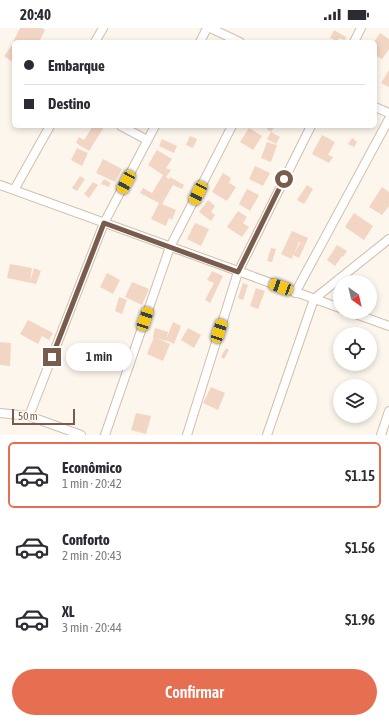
<!DOCTYPE html>
<html lang="pt">
<meta charset="utf-8">
<style>
body{margin:0;font-family:"Asap Condensed",sans-serif;background:#f7f7f7;color:#2b2b33;height:100vh;display:flex;flex-direction:column;font-size:15px;white-space:nowrap}
*{box-sizing:border-box;margin:0}
p{font-size:13px;color:#7c7c81}
.icon{flex:none;width:22px;height:22px;fill:none;stroke:currentColor;stroke-width:2;stroke-linecap:round;stroke-linejoin:round}
.map{position:relative;height:407px;overflow:hidden}
.drawer{display:flex;flex-direction:column;background:#fff;flex:1}
.drawer>*{flex:none}
.guide{position:absolute;left:12px;top:12px;width:365px;height:88px;border-radius:6px;box-shadow:0 2px 6px #0003;display:grid;align-content:center;height:88px;padding:0 12px;background:#fff}
.needle{width:26px;rotate:146deg}
.tools{position:absolute;left:333px;top:247px;display:grid;gap:8px}
.tools a{display:grid;place-items:center;width:44px;height:44px;border-radius:50%;background:#fff;box-shadow:0 2px 6px #0003;font-size:20px}
.scale{position:absolute;left:12px;bottom:10px;width:63px;box-sizing:border-box;padding-left:4px;border:2px solid #7a5c4d;border-top:0;font-size:11px;line-height:14px;white-space:nowrap;color:#7a5c4d;-webkit-text-stroke:3px #fffaf3;paint-order:stroke}
.end{position:absolute;width:18px;height:18px;margin:-9px;border:5px solid #7a5c4d;background:#fff;box-shadow:0 0 0 2px #fff}
.from{border-radius:50%}
.bubble{position:absolute;height:28px;border-radius:14px;background:#fff;box-shadow:0 2px 6px #0003;font-size:13px;font-weight:600;line-height:28px;text-align:center}
.car{position:absolute;width:12px;height:24px;margin:-12px -6px;border-radius:5px;box-shadow:0 0 3px 1px #0007;background:linear-gradient(#f5c518 24%,#345 0 40%,#f5c518 0 76%,#345 0 86%,#f5c518 0)}
.guide b{display:flex;align-items:center;gap:14px;height:38px;font-size:15px}
.guide b+b{border-top:1px solid #e1e1e2}
.guide i{width:10px;height:10px;background:#2b2b33}
ul{padding:7px 0 0;list-style:none}
li{display:flex;align-items:center;gap:12px;height:66px;margin:0 8px 6px;padding:0 4px;border:2px solid transparent;border-radius:6px}
li div{flex:1}
li b{display:block;font-size:15px}
li em{font-style:normal;font-weight:600}
li.on{border-color:#e76f51}
li>.icon{width:36px;height:36px;stroke-width:1.5}
.action{display:flex;gap:8px;margin-top:auto;padding:8px 12px}
.action a{flex:1;height:46px;border-radius:24px;background:#e76f51;color:#fff;font-size:16px;font-weight:600;line-height:46px;text-align:center}
.status{display:flex;justify-content:space-between;align-items:center;height:28px;padding:0 20px;background:#fff;direction:ltr}
.status svg{height:11px;fill:currentColor}
.map>svg:first-child{display:block}
.building{fill:#f3d5c3}
.lines{fill:none;stroke-linecap:round;stroke-linejoin:round}
.minor-casing{stroke:#d1beb0;stroke-width:10}
.minor{stroke:#fff;stroke-width:8}
.route{stroke:#7a5c4d;stroke-width:5}
</style>
<div class="status"><b>20:40</b><svg viewBox="0 0 49 12"><path d="M0 12V9h3v3zM5 12V6h3v6zM10 12V3h3v9zM15 12V0h3v12zM26 1h20v11H26zM47 4h2v5h-2z"/></svg></div>
<div class="map">
<svg width="389" height="407" viewBox="0 0 389 407">
<rect width="100%" height="100%" fill="#fdf6ec"/>
<path class="building" d="M20,0H42L45,2L39,14H13Z
M334,2L346,9L345,12L339,10L338,13L330,10Z
M380,5L389,11V21L382,31L375,27V14H374Z
M12,17L14,19V35L4,28Z
M389,42V59L381,55Z
M93,98L104,99L89,123L76,115L79,109L84,112Z
M268,98H275L271,104L267,101Z
M249,100L262,108L253,122L240,114Z
M271,104L280,109L276,116L267,111Z
M322,107L335,114L328,127L333,129L329,135L312,126Z
M190,108L197,111L193,120L186,117Z
M352,110L357,114L354,119L348,116Z
M162,111L177,118L174,125L159,118Z
M267,114L277,117L271,134L261,130Z
M77,120L88,125L82,138L71,132Z
M157,122L172,131L166,140L171,142L166,149L169,151L170,149L184,157L182,161L173,157L162,176L176,182L172,192L169,190L166,198L151,191L159,175L140,165L143,160L152,165L163,147L148,137Z
M103,131L122,141L115,154L96,145Z
M255,138L270,145L263,158L249,151Z
M223,145L231,150L229,155L236,159L227,173L212,164Z
M80,148L85,151L77,163L72,160Z
M104,151L111,155L109,159L101,156Z
M93,154L98,157L89,170L84,166Z
M307,157L313,161L304,176L297,172Z
M382,159L389,164V178L382,187L369,179Z
M247,161L259,167L250,183L239,176Z
M208,172L215,178L211,184L215,187L211,193L199,184Z
M238,183L247,189L243,195L249,199L242,209L227,199Z
M354,185L373,198L364,212L345,199Z
M195,195L209,201L201,218L187,211Z
M292,203L308,210L305,217L299,214L294,226L300,215L305,217L299,230L293,227L292,231L281,226Z
M337,217L347,223L343,229L342,228L335,238L327,232Z
M271,220L276,221L272,234L267,233Z
M10,236L32,240L30,254L34,240L41,243L36,256L7,250Z
M212,243L223,248L210,275L205,272L214,255L207,252Z
M107,245L120,252L113,266L100,259Z
M132,254L149,261L142,277L125,269Z
M243,255L248,257L243,272L238,270Z
M256,260L265,263L258,281L250,278Z
M119,269L127,272L122,286L115,283Z
M28,292L53,305L49,312L42,308L38,316L20,306Z
M173,294L181,298L174,316L166,312Z
M155,300L168,304L166,313L153,309Z
M188,300L201,307L194,320L181,312Z
M154,309L170,316L163,333L147,326Z
M0,314L11,315L10,338L0,337Z
M226,320L229,322L224,331L221,329Z
M211,359L225,365L218,382L203,375Z
M136,385L151,388L146,406L131,402Z"/>
<g class="lines">
<g class="minor-casing">
<path id="minor" d="M210,0L240,14
M95,14L103,0
M200,14L207,0
M354,14L361,0
M375,79L389,85
M121,98L147,112
M0,157L340,280
M14,162L50,98
M295,265L389,91
M350,284L389,298
M0,385L29,388L81,407
M29,388L104,195L155,98
M105,407L170,219L232,98
M187,407L238,244L311,98
M267,407L314,271L389,211
M381,407L389,383"/>
</g>
<use href="#minor" class="minor"/>
</g>
<g class="lines">
<path class="route" d="M52,329L104,195L238,244L284,151"/>
</g>
</svg>
<div class="tools">
<a><svg class="needle" viewBox="-14 -14 28 28"><path d="M0-13l5 13h-10z" fill="#e53935"/><path d="M0 13l5-13h-10z" fill="#7c7c81"/></svg></a>
<a><svg class="icon" aria-label="locate" viewBox="0 0 24 24"><circle cx="12" cy="12" r="6"/><path d="M12 2v4M12 18v4M2 12h4M18 12h4"/></svg></a>
<a><svg class="icon" aria-label="layers" viewBox="0 0 24 24"><path d="M12 4l9 5-9 5-9-5zM3 14l9 5 9-5"/></svg></a>
</div>
<div class="scale">50 m</div>
<i class="end from" style="left:284px;top:151px"></i>
<i class="end" style="left:52px;top:329px"></i>
<div class="bubble" style="left:66px;top:315px;width:66px">1 min</div>
<i class="car" style="left:126px;top:154px;rotate:208deg"></i>
<i class="car" style="left:198px;top:165px;rotate:207deg"></i>
<i class="car" style="left:281px;top:259px;rotate:290deg"></i>
<i class="car" style="left:145px;top:291px;rotate:19deg"></i>
<i class="car" style="left:219px;top:303px;rotate:18deg"></i>
<div class="guide">
<b><i class="from"></i>Embarque</b>
<b><i></i>Destino</b>
</div>
</div>
<section class="drawer">
<ul>
<li class="on"><svg class="icon" aria-label="car" viewBox="0 0 24 24"><path d="M5 17H2v-5l4-1 3-4h7l3 4 3 1v5h-3M9 17h6M6 11h13"/><circle cx="7" cy="17" r="2"/><circle cx="17" cy="17" r="2"/></svg><div><b>Econômico</b><p>1 min · 20:42</p></div><em>$1.15</em></li>
<li><svg class="icon" aria-label="car" viewBox="0 0 24 24"><path d="M5 17H2v-5l4-1 3-4h7l3 4 3 1v5h-3M9 17h6M6 11h13"/><circle cx="7" cy="17" r="2"/><circle cx="17" cy="17" r="2"/></svg><div><b>Conforto</b><p>2 min · 20:43</p></div><em>$1.56</em></li>
<li><svg class="icon" aria-label="car" viewBox="0 0 24 24"><path d="M5 17H2v-5l4-1 3-4h7l3 4 3 1v5h-3M9 17h6M6 11h13"/><circle cx="7" cy="17" r="2"/><circle cx="17" cy="17" r="2"/></svg><div><b>XL</b><p>3 min · 20:44</p></div><em>$1.96</em></li>
</ul>
<div class="action"><a>Confirmar</a></div>
</section>
